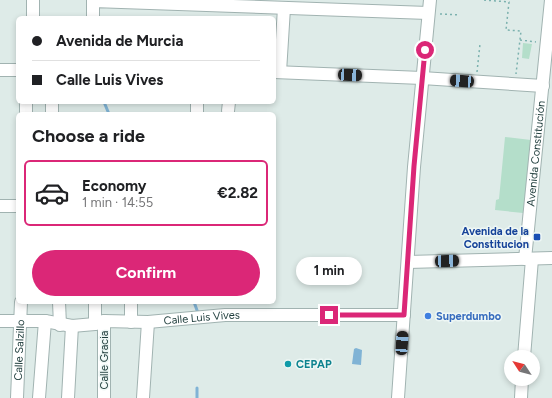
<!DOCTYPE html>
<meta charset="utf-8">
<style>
body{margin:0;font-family:Figtree,sans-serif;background:#f6f6f6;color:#202124;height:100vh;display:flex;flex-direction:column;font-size:15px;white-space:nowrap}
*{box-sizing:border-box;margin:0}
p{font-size:13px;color:#757577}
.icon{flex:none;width:22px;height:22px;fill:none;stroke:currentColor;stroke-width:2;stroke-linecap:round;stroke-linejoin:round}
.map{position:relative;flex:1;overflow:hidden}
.panel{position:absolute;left:16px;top:112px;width:260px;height:192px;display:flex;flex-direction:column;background:#fff;border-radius:6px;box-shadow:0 2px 6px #0003}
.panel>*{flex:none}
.top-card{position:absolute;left:16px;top:16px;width:260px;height:88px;border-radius:6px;box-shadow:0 2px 6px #0003;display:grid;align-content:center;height:88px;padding:0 16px;background:#fff}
.needle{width:26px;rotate:306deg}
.buttons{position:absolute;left:504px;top:350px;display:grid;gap:8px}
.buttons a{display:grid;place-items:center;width:36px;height:36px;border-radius:50%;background:#fff;box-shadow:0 2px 6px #0003;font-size:20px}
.end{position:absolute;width:18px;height:18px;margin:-9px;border:5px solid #db2777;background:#fff;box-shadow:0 0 0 2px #fff}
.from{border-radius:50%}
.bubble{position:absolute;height:28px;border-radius:14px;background:#fff;box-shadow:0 2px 6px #0003;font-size:13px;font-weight:700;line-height:28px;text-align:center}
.car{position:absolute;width:12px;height:24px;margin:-12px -6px;border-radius:5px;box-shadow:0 0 3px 1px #0007;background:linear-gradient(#222 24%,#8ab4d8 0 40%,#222 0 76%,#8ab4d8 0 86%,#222 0)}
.top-card b{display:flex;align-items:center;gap:14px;height:38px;font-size:15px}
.top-card b+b{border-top:1px solid #e0e0e0}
.top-card i{width:10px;height:10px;background:#202124}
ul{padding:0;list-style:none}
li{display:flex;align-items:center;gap:12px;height:66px;margin:0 8px 6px;padding:0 8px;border:2px solid #e0e0e0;border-radius:6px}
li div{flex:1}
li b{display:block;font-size:15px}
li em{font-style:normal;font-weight:700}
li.on{border-color:#db2777}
li>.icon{width:36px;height:36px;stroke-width:1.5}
h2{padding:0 16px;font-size:18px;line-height:48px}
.cta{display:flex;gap:8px;margin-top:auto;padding:8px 16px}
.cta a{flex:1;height:46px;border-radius:24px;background:#db2777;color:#fff;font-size:16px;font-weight:700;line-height:46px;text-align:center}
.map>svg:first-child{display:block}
.green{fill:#b4deca}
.water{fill:#80b3d5}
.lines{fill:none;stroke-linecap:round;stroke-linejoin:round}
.stream{stroke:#80b3d5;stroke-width:3}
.minor-casing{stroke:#a1b3b1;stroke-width:14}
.path{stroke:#7bb1ae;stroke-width:1.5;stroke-dasharray:2 3;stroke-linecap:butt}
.minor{stroke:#fff;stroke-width:12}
.route{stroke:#db2777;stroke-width:5}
.transit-dot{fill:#1a4fb4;stroke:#eef7f5;stroke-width:1.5}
.shop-dot{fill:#3f7fe0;stroke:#eef7f5;stroke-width:1.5}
.culture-dot{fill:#0f9aa8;stroke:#eef7f5;stroke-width:1.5}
.labels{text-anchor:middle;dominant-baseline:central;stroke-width:3;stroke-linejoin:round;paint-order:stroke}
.street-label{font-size:11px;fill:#1e3c3b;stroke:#eef7f5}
.transit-label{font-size:11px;font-weight:bold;fill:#164399;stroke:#eef7f5;text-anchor:end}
.shop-label{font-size:11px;font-weight:bold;fill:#366cbe;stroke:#eef7f5;text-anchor:start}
.culture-label{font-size:11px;font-weight:bold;fill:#0d838f;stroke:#eef7f5;text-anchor:start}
</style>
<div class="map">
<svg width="552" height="398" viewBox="0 0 552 398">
<rect width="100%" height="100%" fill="#deebe8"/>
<path class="green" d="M523,43L532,44L529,59L522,58Z
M505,137L531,140L523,213L495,210L496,200L499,199Z"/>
<path class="water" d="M356,348L362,350L361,365L352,364L354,349Z"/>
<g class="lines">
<path class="stream" d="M104,102L109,114
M194,302L198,313
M197,398V388"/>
<g class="minor-casing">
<g id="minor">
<path d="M33,0V18"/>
<path d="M93,18V1L428,13"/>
<path d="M0,70H18"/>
<path d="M274,72L422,78L543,86"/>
<path d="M280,72L284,8"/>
<path d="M26,102V114"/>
<path d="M52,102V114"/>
<path d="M197,102V114"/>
<path d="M228,111L229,102"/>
<path d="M0,206H18"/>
<path id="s1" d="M525,259L551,0"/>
<path d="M408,262L552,258"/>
<path d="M59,302L60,325"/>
<path d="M95,302V324"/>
<path id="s2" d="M0,321H45L72,326L95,324L104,321L148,322L225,315H404"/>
<path d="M131,322V302"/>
<path d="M524,357L532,259"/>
<path id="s3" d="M17,398L21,302"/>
<path d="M39,398L45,321"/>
<path d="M68,398L72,326"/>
<path d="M104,398V321"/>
<path d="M143,398L148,322"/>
<path d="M398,398L414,167L430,0"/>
<path d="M521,398L522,379"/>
</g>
</g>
<path class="path" d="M484,0L509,2L506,30L521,31L516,74
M440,14L460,15
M520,40L536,42
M477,72L480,44"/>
<use href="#minor" class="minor"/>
</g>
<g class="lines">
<path class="route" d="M329,315H404L414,166L425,50"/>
</g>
<rect class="transit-dot" x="533" y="233" width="8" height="8" rx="2"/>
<circle class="shop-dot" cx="428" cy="316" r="4"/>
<circle class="culture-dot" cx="288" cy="364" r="4"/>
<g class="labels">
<g class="street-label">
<text stroke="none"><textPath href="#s1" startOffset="106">Avenida Constitución</textPath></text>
<text stroke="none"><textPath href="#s2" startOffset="203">Calle Luis Vives</textPath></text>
<text stroke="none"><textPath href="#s3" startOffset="48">Calle Salzillo</textPath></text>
<text transform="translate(104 360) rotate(-90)">Calle Gracia</text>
</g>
<g class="transit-label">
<text x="529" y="231">Avenida de la<tspan x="529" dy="13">Constitucion</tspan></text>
</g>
<g class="shop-label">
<text x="436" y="316">Superdumbo</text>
</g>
<g class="culture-label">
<text x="296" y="364">CEPAP</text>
</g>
</g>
</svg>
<div class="buttons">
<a><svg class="needle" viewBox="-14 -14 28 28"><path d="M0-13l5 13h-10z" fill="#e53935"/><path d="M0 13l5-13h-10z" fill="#757577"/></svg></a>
</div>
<i class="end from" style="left:425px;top:50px"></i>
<i class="end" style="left:329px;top:315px"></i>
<div class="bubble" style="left:296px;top:257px;width:66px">1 min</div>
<i class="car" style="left:350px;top:75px;rotate:93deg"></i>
<i class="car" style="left:462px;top:81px;rotate:274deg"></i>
<i class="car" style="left:447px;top:261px;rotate:88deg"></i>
<i class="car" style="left:402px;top:343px;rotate:4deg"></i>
<div class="top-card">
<b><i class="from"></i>Avenida de Murcia</b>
<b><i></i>Calle Luis Vives</b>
</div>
<section class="panel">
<h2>Choose a ride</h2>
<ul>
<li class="on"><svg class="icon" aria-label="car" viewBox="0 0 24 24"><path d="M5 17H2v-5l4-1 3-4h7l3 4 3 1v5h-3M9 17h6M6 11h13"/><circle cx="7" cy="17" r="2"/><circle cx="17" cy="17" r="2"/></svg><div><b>Economy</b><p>1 min · 14:55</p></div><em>€2.82</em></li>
</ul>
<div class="cta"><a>Confirm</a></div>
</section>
</div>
